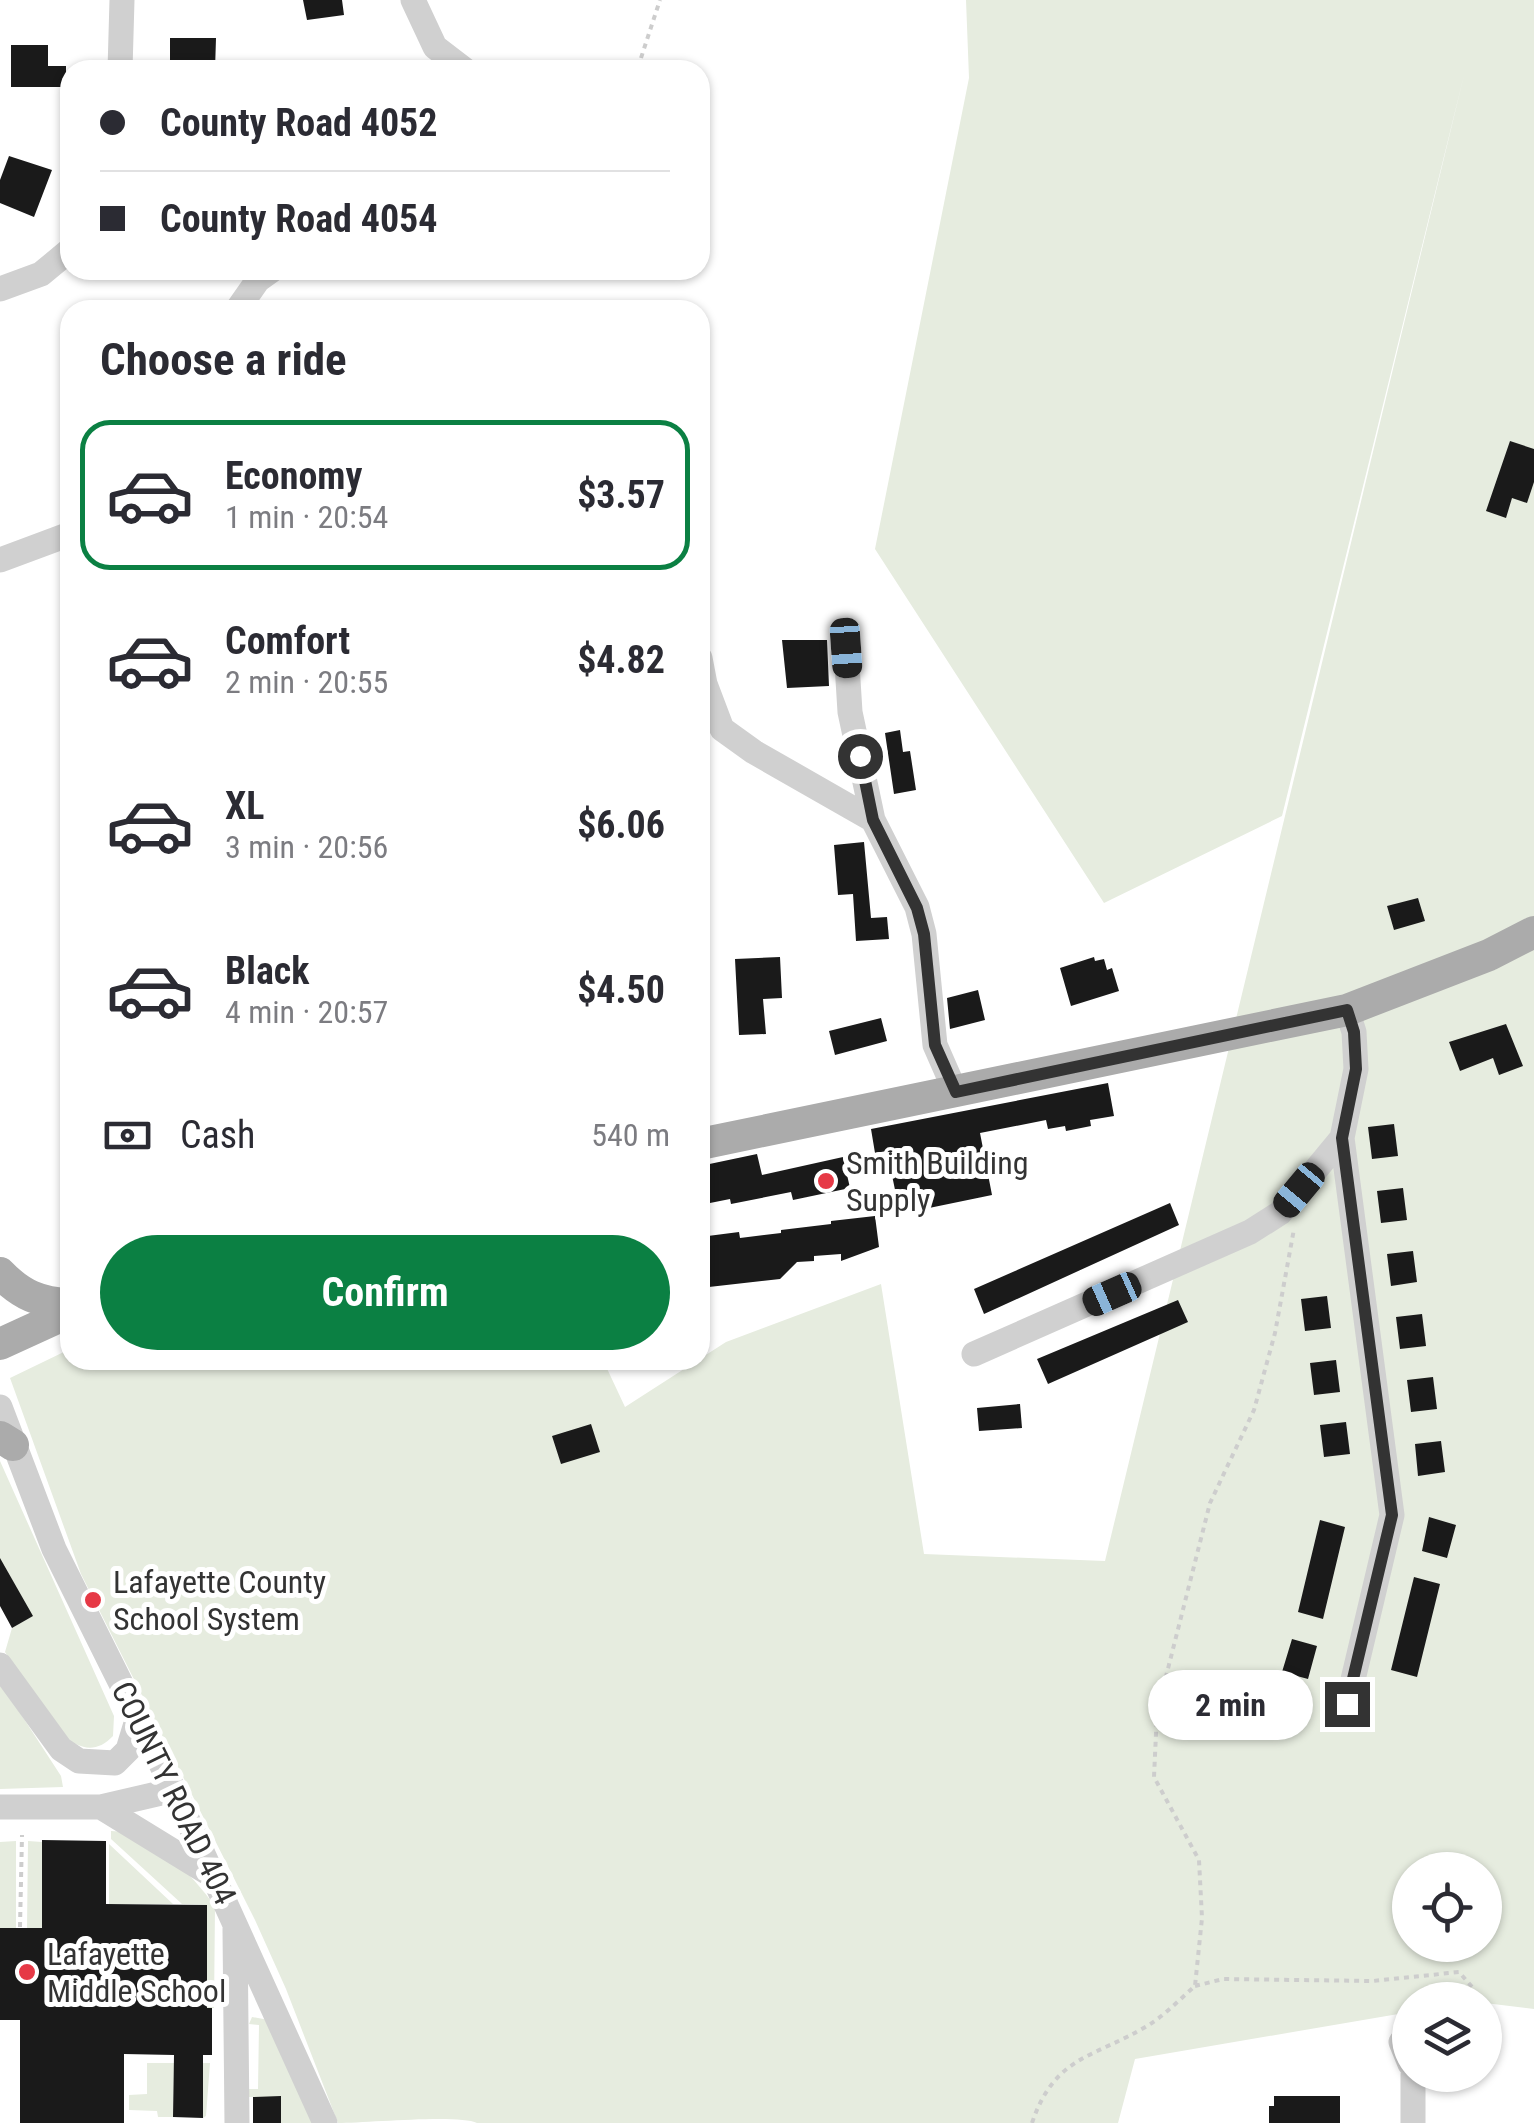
<!DOCTYPE html>
<meta charset="utf-8">
<style>
body{margin:0;font-family:"Roboto Condensed",sans-serif;background:#f2f2f3;color:#2b2b33;height:100vh;display:flex;flex-direction:column;font-size:38px;white-space:nowrap}
*{box-sizing:border-box;margin:0}
p{font-size:32px;color:#7c7c81}
.icon{flex:none;width:55px;height:55px;fill:none;stroke:currentColor;stroke-width:2;stroke-linecap:round;stroke-linejoin:round}
.map{position:relative;flex:1;overflow:hidden}
.sheet{position:absolute;left:60px;top:300px;width:650px;height:1070px;display:flex;flex-direction:column;background:#fff;border-radius:30px;box-shadow:0 2px 8px #0004}
.sheet>*{flex:none}
.top-card{position:absolute;left:60px;top:60px;width:650px;height:220px;border-radius:30px;box-shadow:0 2px 8px #0004;display:grid;align-content:center;height:220px;padding:0 40px;background:#fff}
.controls{position:absolute;left:1392px;top:1852px;display:grid;gap:20px}
.controls a{display:grid;place-items:center;width:110px;height:110px;border-radius:50%;background:#fff;box-shadow:0 2px 8px #0004;font-size:50px}
.end{position:absolute;width:45px;height:45px;margin:-22px;border:12px solid #333;background:#fff;box-shadow:0 0 0 5px #fff}
.from{border-radius:50%}
.bubble{position:absolute;height:70px;border-radius:35px;background:#fff;box-shadow:0 2px 8px #0004;font-size:32px;font-weight:700;line-height:70px;text-align:center}
.car{position:absolute;width:30px;height:60px;margin:-30px -15px;border-radius:12px;box-shadow:0 0 8px 2px #0007;background:linear-gradient(#222 24%,#8ab4d8 0 40%,#222 0 76%,#8ab4d8 0 86%,#222 0)}
.top-card b{display:flex;align-items:center;gap:35px;height:95px;font-size:38px}
.top-card b+b{border-top:2px solid #e1e1e2}
.top-card i{width:25px;height:25px;background:#2b2b33}
ul{padding:0;list-style:none}
li{display:flex;align-items:center;gap:30px;height:150px;margin:0 20px 15px;padding:0 20px;border:5px solid transparent;border-radius:30px}
li div{flex:1}
li b{display:block;font-size:38px}
li em{font-style:normal;font-weight:700}
li.selected{border-color:#0b8043}
li>.icon{width:90px;height:90px;stroke-width:1.5}
h2{padding:0 40px;font-size:45px;line-height:120px}
.pay{display:flex;align-items:center;gap:25px;height:110px;padding:0 40px;font-size:38px}
.pay p{margin-inline-start:auto}
.button{display:flex;gap:20px;margin-top:auto;padding:20px 40px}
.button a{flex:1;height:115px;border-radius:60px;background:#0b8043;color:#fff;font-size:40px;font-weight:700;line-height:115px;text-align:center}
.map>svg:first-child{display:block}
.green{fill:#e6ecdf;fill-rule:evenodd}
.building{fill:#1a1a1a}
.lines{fill:none;stroke-linecap:round;stroke-linejoin:round}
.path{stroke:#cdcdcd;stroke-width:4;stroke-dasharray:5 5;stroke-linecap:butt}
.minor{stroke:#d0d0d0;stroke-width:25}
.major{stroke:#ababab;stroke-width:32}
.route{stroke:#333;stroke-width:12}
.poi-dot{fill:#e63946;stroke:#fff;stroke-width:4}
.labels{text-anchor:middle;dominant-baseline:central;stroke-width:10;stroke-linejoin:round;paint-order:stroke}
.poi-label{font-size:32px;fill:#333;stroke:#fff;text-anchor:start}
.street-label{font-size:32px;fill:#333;stroke:#fff}
</style>
<div class="map">
<svg width="1534" height="2123" viewBox="0 0 1534 2123">
<rect width="100%" height="100%" fill="#fff"/>
<path class="green" d="M966,0H1534V2009L1485,2003V2000H1410V2012L1135,2059L1118,2123H477C459,2114 366,2123 338,2123L286,1989L255,1920L81,1574L10,1378L70,1349V1360H603L625,1407L726,1342L881,1284L924,1554L1105,1561L1465,71L1282,816L1104,903L875,549L969,78ZM1410,1870H1485V1945H1410Z
M0,1461L114,1716L113,1736C71,1781 26,1683 5,1652L12,1628L32,1616L4,1565L0,1567Z
M0,1682L61,1776L63,1787L0,1789Z
M111,1831C153,1831 191,1874 215,1906L214,2008H207V1905L182,1904L111,1839Z
M16,1841V1928H0V1842Z
M28,1841L42,1842V1928H27Z
M109,1844L173,1904H113L109,1912Z
M252,2017L274,2021L318,2123H281V2097H248L247,2089H258L259,2025L249,2024Z
M147,2063H210L206,2116L203,2118V2066L174,2067L173,2117H158L157,2111L129,2110V2095L147,2094Z"/>
<path class="building" d="M303,0H342L344,15L307,20Z
M170,38H216L215,70H170Z
M11,45H48V66H66V87H11Z
M9,156L52,170L34,217L0,203V180Z
M1510,441L1534,449V482L1527,503L1512,498L1506,518L1486,511Z
M782,640H827L829,686L787,688Z
M900,730L903,752L910,751L916,790L894,794L885,733Z
M864,842L871,918L887,917L889,939L856,941L853,894L838,895L834,845Z
M1418,898L1425,921L1394,930L1387,906Z
M780,957L782,998L763,999L766,1034L739,1035L735,959Z
M1094,957L1095,961L1104,959L1107,970L1112,968L1119,991L1071,1006L1060,968Z
M978,990L985,1020L950,1029L947,998Z
M881,1018L887,1041L835,1055L829,1031Z
M1506,1024L1523,1066L1499,1075L1493,1058L1460,1071L1449,1042Z
M1108,1083L1114,1116L1090,1120L1091,1126L1066,1131L1065,1126L1048,1129L1046,1120L980,1133L992,1195L900,1214L887,1151L875,1153L871,1129Z
M1394,1124L1398,1156L1372,1159L1368,1127Z
M757,1154L762,1175L843,1157L850,1188L793,1200L791,1192L731,1204L730,1199L700,1205V1166Z
M1403,1188L1407,1220L1381,1223L1377,1191Z
M1170,1203L1179,1225L984,1314L974,1289Z
M875,1216L879,1247L841,1261V1254L814,1256V1261L797,1262L780,1279L700,1288V1237L739,1232L740,1238L781,1233V1230L831,1224V1221Z
M1413,1251L1417,1282L1391,1286L1387,1254Z
M1327,1296L1331,1328L1305,1331L1301,1299Z
M1178,1300L1188,1322L1048,1384L1037,1359Z
M1422,1314L1426,1346L1400,1349L1396,1317Z
M1336,1360L1340,1392L1314,1395L1310,1363Z
M1433,1377L1437,1409L1411,1412L1407,1380Z
M1020,1404L1022,1428L979,1431L977,1408Z
M1346,1422L1350,1454L1324,1457L1320,1425Z
M591,1424L600,1452L561,1464L552,1436Z
M1441,1441L1445,1472L1418,1476L1415,1444Z
M1429,1517L1456,1525L1447,1558L1422,1551Z
M1320,1520L1345,1527L1323,1619L1298,1612Z
M0,1558L33,1616L12,1628L0,1606Z
M1414,1577L1440,1584L1417,1677L1391,1670Z
M1292,1639L1317,1646L1308,1679L1282,1672Z
M42,1840L106,1841V1904L207,1905V2008H212V2055H203V2118L173,2117L174,2055L124,2054V2123H20V2020H0V1928H42Z
M281,2096V2123H253V2097Z
M1274,2096H1340V2123H1269V2106H1274Z"/>
<g class="lines">
<path class="path" d="M641,58L660,0
M20,1927L22,1835
M1195,1986L1223,1979L1373,1981L1459,1972L1473,1988L1472,2000
M1032,2123C1055,2055 1094,2058 1147,2026C1164,2016 1180,1999 1195,1986L1202,1918L1199,1860L1154,1777L1157,1712L1210,1503L1254,1410L1275,1333L1294,1229"/>
<path class="minor" d="M413,0L435,47L465,70
M120,70L122,0
M0,289L41,274L70,250
M237,310L258,280L272,270
M0,560L70,534
M846,648L850,712L873,820L917,907L924,934L935,1045L956,1093
M700,658L705,684L722,729L754,752L873,820
M974,1354L1250,1232L1280,1213L1342,1138
M0,1407L54,1549L174,1790L325,2123
M0,1665L61,1749L79,1761L115,1763L128,1750L138,1717
M1347,1705L1392,1515L1342,1138L1356,1069L1354,1032L1347,1010
M0,1807H101L174,1790
M101,1807L215,1877
M235,1930L237,2123
M1401,2042L1410,2064
M1413,2075V2123"/>
<path class="major" d="M700,1144L1347,1010L1489,955L1534,932
M0,1273C21,1295 40,1303 70,1304
M0,1344L70,1312
M0,1437L13,1445"/>
</g>
<g class="lines">
<path class="route" d="M860,756L873,820L917,908L924,934L935,1045L956,1092L1347,1010L1354,1032L1356,1069L1342,1138L1392,1515L1347,1704"/>
</g>
<g class="poi-dot">
<circle cx="826" cy="1181" r="10"/>
<circle cx="93" cy="1600" r="10"/>
<circle cx="27" cy="1972" r="10"/>
</g>
<g class="labels">
<g class="poi-label">
<text x="846" y="1163">Smith Building<tspan x="846" dy="37">Supply</tspan></text>
<text x="113" y="1582">Lafayette County<tspan x="113" dy="37">School System</tspan></text>
<text x="47" y="1954">Lafayette<tspan x="47" dy="37">Middle School</tspan></text>
</g>
<g class="street-label">
<text transform="translate(174 1793) rotate(64)">COUNTY ROAD 404</text>
</g>
</g>
</svg>
<div class="controls">
<a><svg class="icon" aria-label="locate" viewBox="0 0 24 24"><circle cx="12" cy="12" r="6"/><path d="M12 2v4M12 18v4M2 12h4M18 12h4"/></svg></a>
<a><svg class="icon" aria-label="layers" viewBox="0 0 24 24"><path d="M12 4l9 5-9 5-9-5zM3 14l9 5 9-5"/></svg></a>
</div>
<i class="end from" style="left:860px;top:756px"></i>
<i class="end" style="left:1347px;top:1704px"></i>
<div class="bubble" style="left:1148px;top:1670px;width:165px">2 min</div>
<i class="car" style="left:846px;top:648px;rotate:176deg"></i>
<i class="car" style="left:1299px;top:1190px;rotate:220deg"></i>
<i class="car" style="left:1112px;top:1294px;rotate:246deg"></i>
<div class="top-card">
<b><i class="from"></i>County Road 4052</b>
<b><i></i>County Road 4054</b>
</div>
<section class="sheet">
<h2>Choose a ride</h2>
<ul>
<li class="selected"><svg class="icon" aria-label="car" viewBox="0 0 24 24"><path d="M5 17H2v-5l4-1 3-4h7l3 4 3 1v5h-3M9 17h6M6 11h13"/><circle cx="7" cy="17" r="2"/><circle cx="17" cy="17" r="2"/></svg><div><b>Economy</b><p>1 min · 20:54</p></div><em>$3.57</em></li>
<li><svg class="icon" aria-label="car" viewBox="0 0 24 24"><path d="M5 17H2v-5l4-1 3-4h7l3 4 3 1v5h-3M9 17h6M6 11h13"/><circle cx="7" cy="17" r="2"/><circle cx="17" cy="17" r="2"/></svg><div><b>Comfort</b><p>2 min · 20:55</p></div><em>$4.82</em></li>
<li><svg class="icon" aria-label="car" viewBox="0 0 24 24"><path d="M5 17H2v-5l4-1 3-4h7l3 4 3 1v5h-3M9 17h6M6 11h13"/><circle cx="7" cy="17" r="2"/><circle cx="17" cy="17" r="2"/></svg><div><b>XL</b><p>3 min · 20:56</p></div><em>$6.06</em></li>
<li><svg class="icon" aria-label="car" viewBox="0 0 24 24"><path d="M5 17H2v-5l4-1 3-4h7l3 4 3 1v5h-3M9 17h6M6 11h13"/><circle cx="7" cy="17" r="2"/><circle cx="17" cy="17" r="2"/></svg><div><b>Black</b><p>4 min · 20:57</p></div><em>$4.50</em></li>
</ul>
<div class="pay"><svg class="icon" aria-label="cash" viewBox="0 0 24 24"><path d="M3 7h18v10H3z"/><circle cx="12" cy="12" r="2"/></svg>Cash<p>540 m</p></div>
<div class="button"><a>Confirm</a></div>
</section>
</div>
